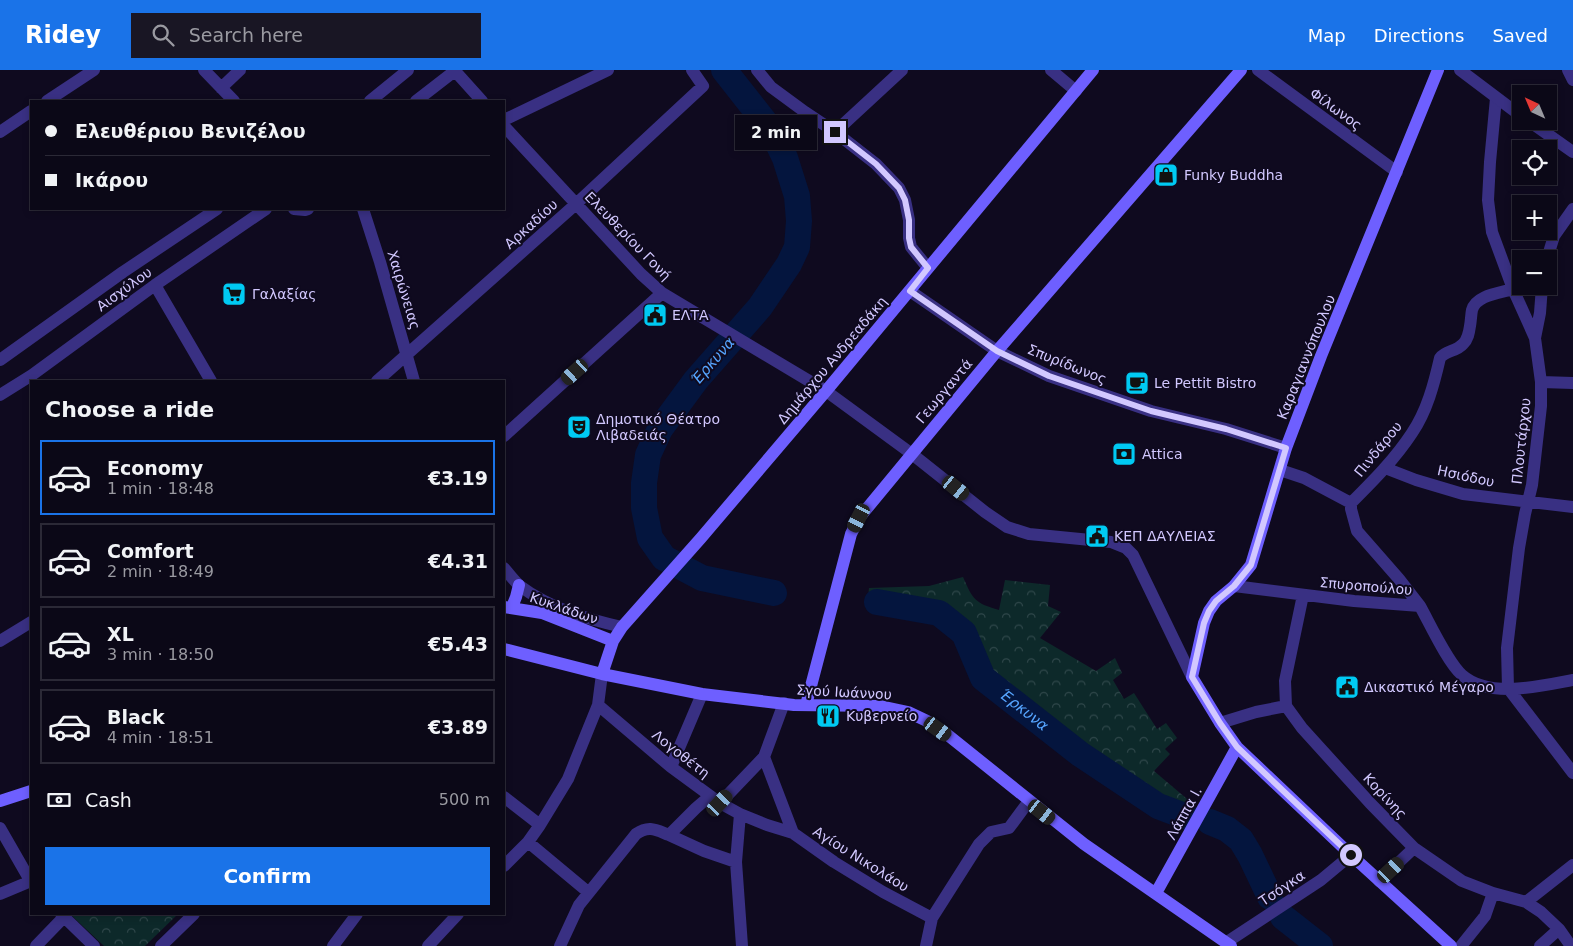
<!DOCTYPE html>
<meta charset="utf-8">
<style>
body{margin:0;font-family:"DejaVu Sans",sans-serif;background:#191624;color:#f1f3f6;height:100vh;display:flex;flex-direction:column;font-size:19px;white-space:nowrap}
*{box-sizing:border-box;margin:0}
p{font-size:16px;color:#9a9aa1}
.icon{flex:none;width:28px;height:28px;fill:none;stroke:currentColor;stroke-width:2;stroke-linecap:round;stroke-linejoin:round}
.map{position:relative;flex:1;overflow:hidden}
.side{position:absolute;left:30px;top:310px;width:475px;height:535px;display:flex;flex-direction:column;background:#0b0817;border-radius:0px;box-shadow:0 2px 8px #0003,0 0 0 1px #2b2936}
.side>*{flex:none}
.top-card{position:absolute;left:30px;top:30px;width:475px;height:110px;border-radius:0px;box-shadow:0 2px 8px #0003,0 0 0 1px #2b2936;display:grid;align-content:center;height:110px;padding:0 15px;background:#0b0817}
.needle{width:32px;rotate:316deg}
.tools{position:absolute;left:1512px;top:15px;display:grid;gap:10px}
.tools a{display:grid;place-items:center;width:45px;height:45px;border-radius:0px;background:#0b0817;box-shadow:0 2px 8px #0003,0 0 0 1px #2b2936;font-size:25px}
.end{position:absolute;width:22px;height:22px;margin:-11px;border:6px solid #d2c8ff;background:#111;box-shadow:0 0 0 2px #111}
.from{border-radius:50%}
.bubble{position:absolute;height:35px;border-radius:0px;background:#0b0817;box-shadow:0 2px 8px #0003,0 0 0 1px #2b2936;font-size:16px;font-weight:800;line-height:35px;text-align:center}
.car{position:absolute;width:15px;height:30px;margin:-15px -8px;border-radius:6px;box-shadow:0 0 4px 1px #0007;background:linear-gradient(#222 24%,#8ab4d8 0 40%,#222 0 76%,#8ab4d8 0 86%,#222 0)}
.top-card b{display:flex;align-items:center;gap:18px;height:48px;font-size:19px}
.top-card b+b{border-top:1px solid #2b2936}
.top-card i{width:12px;height:12px;background:#f1f3f6}
ul{padding:0;list-style:none}
li{display:flex;align-items:center;gap:15px;height:75px;margin:0 10px 8px;padding:0 5px;border:2px solid #2b2936;border-radius:0px}
li div{flex:1}
li b{display:block;font-size:19px}
li em{font-style:normal;font-weight:800}
li.current{border-color:#1a73e8}
li>.icon{width:45px;height:45px;stroke-width:1.5}
h2{padding:0 15px;font-size:22px;line-height:60px}
.pay{display:flex;align-items:center;gap:12px;height:55px;padding:0 15px;font-size:19px}
.pay p{margin-inline-start:auto}
.action{display:flex;gap:10px;margin-top:auto;padding:10px 15px}
.action a{flex:1;height:58px;border-radius:0px;background:#1a73e8;color:#fff;font-size:20px;font-weight:800;line-height:58px;text-align:center}
header{display:flex;align-items:center;gap:30px;box-sizing:border-box;height:70px;padding:0 25px;background:#1a73e8;color:#fff}
header strong{font-size:24px}
nav{display:flex;gap:28px;margin-inline-start:auto;font-size:18px}
.search{width:350px;height:45px;background:#191624;display:flex;align-items:center;gap:12px;box-sizing:border-box;padding:0 18px;border-radius:0px;color:#9a9aa1;font-size:19px}
.map>svg:first-child{display:block}
.forest{fill:url(#forest-crowns)}
.lines{fill:none;stroke-linecap:round;stroke-linejoin:round}
.river{stroke:#04153e;stroke-width:26}
.minor{stroke:#393083;stroke-width:12}
.tertiary{stroke:#393083;stroke-width:12}
.secondary{stroke:#6e5fff;stroke-width:12}
.route{stroke:#d2c8ff;stroke-width:6}
.labels{text-anchor:middle;dominant-baseline:central;stroke-width:4;stroke-linejoin:round;paint-order:stroke}
.street-label{font-size:14px;fill:#d2c8ff;stroke:#0f0a1f}
.poi-label{font-size:14px;fill:#d2c8ff;stroke:#0f0a1f;text-anchor:start}
.water-label{font-size:15px;font-style:italic;fill:#56a5ff;stroke:#0f0a1f}
</style>
<header>
<strong>Ridey</strong>
<div class="search"><svg class="icon" aria-label="search" viewBox="0 0 24 24"><circle cx="10" cy="10" r="6"/><path d="M15 15l6 6"/></svg>Search here</div>
<nav><a>Map</a><a>Directions</a><a>Saved</a></nav>
</header>
<div class="map">
<svg width="1573" height="876" viewBox="0 0 1573 876">
<defs>
<pattern id="forest-crowns" width="20" height="18" patternUnits="userSpaceOnUse" patternTransform="scale(1.25)"><rect width="20" height="18" fill="#0d292a"/><path d="M2 6a3 3 0 1 1 6 0M12 15a3 3 0 1 1 6 0" fill="none" stroke="#2f474a"/></pattern>
</defs>
<rect width="100%" height="100%" fill="#0f0a1f"/>
<path class="forest" d="M963,507C973,530 975,533 999,540L1005,510L1050,515L1048,536L1061,542L1040,568L1096,601L1115,588L1122,603L1113,610L1124,629L1134,623L1157,659L1166,653L1177,668L1165,679L1170,684L1154,701L1193,734L1188,740L1169,733L1110,699L1084,682L987,605L965,560L941,540L868,528L869,518L929,516Z
M70,844H178L145,876H104Z"/>
<g class="lines">
<g class="river">
<path d="M724,0L772,61L785,88L797,126L799,151L797,177L789,194L760,237L696,310L660,359L648,385L644,413V438L650,468L664,488L702,508L774,523"/>
<path id="s1" d="M877,532L939,543L964,563L983,608L1080,684L1158,736L1187,747"/>
<path d="M1210,752L1227,759L1241,770L1250,785L1270,827"/>
<path d="M1283,847L1320,876"/>
</g>
<path class="minor" d="M204,0L234,31
M757,0L771,17L805,42L835,62L876,94L899,118L905,130L909,150V168L911,177L928,198
M1051,0L1076,21
M1568,0L1573,10
M455,1L482,31
M221,18L240,0
M1496,28L1490,92L1488,130L1492,162L1513,219L1535,268L1541,312V336L1532,415L1525,444L1519,478L1507,578L1508,618L1573,703
M47,31L94,0
M370,31L408,0
M416,31L456,0
M504,50L608,0
M504,56L641,204L662,223L826,321
M0,62L31,41
M835,62L902,0
M294,139L305,140L308,139
M363,139L380,192L414,311
M1547,189L1554,166L1573,139
M155,215L211,311
M1535,268L1540,243L1542,216
M0,290L123,202L217,139
M377,311L576,134L703,16L692,0
M1541,312L1573,313
M0,325L32,305L155,215L266,139
M504,366L662,223
M1385,398L1416,410L1463,424L1573,437
M1280,400L1304,408L1351,433C1373,411 1395,389 1412,363C1427,341 1434,314 1440,288C1446,280 1456,282 1463,274C1468,269 1469,263 1470,256C1471,251 1471,245 1472,240C1476,225 1500,223 1513,219
M1351,433V439L1357,461L1399,509L1420,536
M504,498C509,504 514,511 520,516C549,538 587,549 622,557
M1234,516L1354,531L1420,536C1430,554 1448,593 1462,605C1489,629 1541,616 1573,610
M1303,525L1285,611L1286,636L1302,658L1370,733L1414,778L1462,811L1493,823L1526,832L1541,842L1559,859L1571,876
M0,571L31,552
M784,633L764,687L793,763L834,792L883,822L932,848L926,876
M598,635L671,697L720,733L764,687
M1220,653L1256,642L1286,636
M671,697L702,624
M504,727L540,755
M720,733L740,744L736,792L742,876
M740,744L767,755L793,763
M0,758L31,812
M669,765L704,781L736,792
M528,772L588,822
M504,796L528,772L540,755L568,709L598,635L602,604
M1379,811L1414,778
M0,824L31,811
M1526,832L1573,795
M61,844L94,876
M932,848L979,774L991,762L1009,758L1029,731
M1227,872L1321,810L1351,785
M36,876L64,847
M161,876L194,844
M333,876L357,844
M428,876L458,844
M560,876L579,835L636,764C649,755 656,760 669,765L696,738L710,726
M1461,876L1485,846L1493,823
M1540,876L1559,859"/>
<path class="tertiary" d="M1258,0L1397,102
M1460,0L1521,46
M1529,51L1573,82
M910,221L997,281L1049,306L1151,341L1226,359L1286,378
M826,321L912,384L985,442L1007,457L1029,464L1111,472L1126,478L1133,485L1192,607"/>
<path class="secondary" d="M1438,0L1321,286L1286,378L1251,495L1234,516L1216,531L1209,541L1204,553L1192,607L1220,653L1237,677L1351,785L1451,876
M504,537L542,543L613,571
M512,537L516,527L519,515
M504,579L602,604L702,624L794,635L880,636L908,642L927,651L949,666L1084,774L1231,876
M602,604L613,571L622,557L701,468L826,321L1093,0
M806,635L851,464L859,448L997,281L1241,0
M0,731L31,721
M1156,823L1237,677"/>
</g>
<g class="lines">
<path class="route" d="M835,62L876,94L899,118L905,130L909,150V168L911,177L928,198L910,221L997,281L1049,306L1151,341L1226,359L1286,378L1251,495L1234,516L1216,531L1209,541L1204,553L1192,607L1220,653L1237,677L1351,785"/>
</g>
<defs>
<g id="shop-square" transform="scale(1.25)"><rect x="-9" y="-9" width="18" height="18" rx="4" fill="#00caf3" stroke="#0f0a1f"/><path d="M-5-2.5h2.3a2.7 3.5 0 0 1 5.4 0H5L5.5 6h-11ZM-1.5-2.5h3a1.5 2.3 0 0 0-3 0Z" fill="#111"/></g>
<g id="supermarket-square" transform="scale(1.25)"><rect x="-9" y="-9" width="18" height="18" rx="4" fill="#00caf3" stroke="#0f0a1f"/><path d="M-6-5.5h2.5l.6 2H6L4.5 2H-2.5L-4.4-4H-6ZM-1.5 3.2a1.3 1.3 0 1 0 .1 0ZM3 3.2a1.3 1.3 0 1 0 .1 0Z" fill="#111"/></g>
<g id="civic-square" transform="scale(1.25)"><rect x="-9" y="-9" width="18" height="18" rx="4" fill="#00caf3" stroke="#0f0a1f"/><path d="M-.6-6.5H3V-4.5H.6V-3L4-1V1h2V6H-6V1h2V-1L-.6-3ZM-1.2 2.5V6h2.4V2.5Z" fill="#111"/></g>
<g id="cafe-square" transform="scale(1.25)"><rect x="-9" y="-9" width="18" height="18" rx="4" fill="#00caf3" stroke="#0f0a1f"/><path d="M-5.5-4.5H6V0H3Q3 3.5 0 3.5H-2.5Q-5.5 3.5-5.5 0ZM3-3.2v2h1.7v-2ZM-6 4.5H4V6H-6Z" fill="#111"/></g>
<g id="theatre-square" transform="scale(1.25)"><rect x="-9" y="-9" width="18" height="18" rx="4" fill="#00caf3" stroke="#0f0a1f"/><path d="M-5-5.5Q0-4 5-5.5V0Q5 5 0 6Q-5 5-5 0ZM-3.3-2.5H-1v1.5H-3.3ZM1-2.5H3.3v1.5H1ZM-2.8 1Q0 5.5 2.8 1Z" fill="#111"/></g>
<g id="bank-square" transform="scale(1.25)"><rect x="-9" y="-9" width="18" height="18" rx="4" fill="#00caf3" stroke="#0f0a1f"/><path d="M-6-4H6V4H-6ZM0-2.3a2.3 2.3 0 1 0 0 4.6a2.3 2.3 0 1 0 0-4.6Z" fill="#111"/></g>
<g id="restaurant-square" transform="scale(1.25)"><rect x="-9" y="-9" width="18" height="18" rx="4" fill="#00caf3" stroke="#0f0a1f"/><path d="M-5-6h1v4h1v-4h1v4h1v-4h1v5L-1.5 .5V6h-2V.5L-5-1ZM5-6V6H3V1.5H1.5Q1.5-4 5-6Z" fill="#111"/></g>
</defs>
<g fill-rule="evenodd">
<use href="#shop-square" x="1166" y="105"/>
<use href="#supermarket-square" x="234" y="224"/>
<use href="#civic-square" x="655" y="245"/>
<use href="#cafe-square" x="1137" y="313"/>
<use href="#theatre-square" x="579" y="357"/>
<use href="#bank-square" x="1124" y="384"/>
<use href="#civic-square" x="1097" y="466"/>
<use href="#civic-square" x="1347" y="617"/>
<use href="#restaurant-square" x="828" y="646"/>
</g>
<g class="labels">
<g class="street-label">
<text transform="translate(1336 39) rotate(36)">Φίλωνος</text>
<text transform="translate(531 154) rotate(-42)">Αρκαδίου</text>
<text transform="translate(628 166) rotate(46)">Ελευθερίου Γονή</text>
<text transform="translate(124 219) rotate(-36)">Αισχύλου</text>
<text transform="translate(404 220) rotate(73)">Χαιρώνειας</text>
<text transform="translate(1306 287) rotate(-68)">Καραγιαννόπουλου</text>
<text transform="translate(832 290) rotate(-50)">Δημάρχου Ανδρεαδάκη</text>
<text transform="translate(1067 294) rotate(22)">Σπυρίδωνος</text>
<text transform="translate(944 321) rotate(-50)">Γεωργαντά</text>
<text transform="translate(1521 371) rotate(-84)">Πλουτάρχου</text>
<text transform="translate(1378 379) rotate(-51)">Πινδάρου</text>
<text transform="translate(1466 406) rotate(12)">Ησιόδου</text>
<text transform="translate(1366 516) rotate(5)">Σπυροπούλου</text>
<text transform="translate(564 538) rotate(19)">Κυκλάδων</text>
<text transform="translate(844 622) rotate(3)">Σγού Ιωάννου</text>
<text transform="translate(681 684) rotate(38)">Λογοθέτη</text>
<text transform="translate(1385 726) rotate(47)">Κορίνης</text>
<text transform="translate(1184 743) rotate(-61)">Λάππα Ι.</text>
<text transform="translate(861 789) rotate(32)">Αγίου Νικολάου</text>
<text transform="translate(1282 818) rotate(-34)">Τσόγκα</text>
</g>
<g class="poi-label">
<text x="1184" y="105">Funky Buddha</text>
<text x="252" y="224">Γαλαξίας</text>
<text x="672" y="245">ΕΛΤΑ</text>
<text x="1154" y="313">Le Pettit Bistro</text>
<text x="596" y="349">Δημοτικό Θέατρο<tspan x="596" dy="16">Λιβαδειάς</tspan></text>
<text x="1142" y="384">Attica</text>
<text x="1114" y="466">ΚΕΠ ΔΑΥΛΕΙΑΣ</text>
<text x="1364" y="617">Δικαστικό Μέγαρο</text>
<text x="846" y="646">Κυβερνείο</text>
</g>
<g class="water-label">
<text transform="translate(713 291) rotate(-49)">Έρκυνα</text>
<text stroke="none"><textPath href="#s1" startOffset="196">Έρκυνα</textPath></text>
</g>
</g>
</svg>
<div class="tools">
<a><svg class="needle" viewBox="-14 -14 28 28"><path d="M0-13l5 13h-10z" fill="#e53935"/><path d="M0 13l5-13h-10z" fill="#9a9aa1"/></svg></a>
<a><svg class="icon" aria-label="locate" viewBox="0 0 24 24"><circle cx="12" cy="12" r="6"/><path d="M12 2v4M12 18v4M2 12h4M18 12h4"/></svg></a>
<a>+</a>
<a>−</a>
</div>
<i class="end from" style="left:1351px;top:785px"></i>
<i class="end" style="left:835px;top:62px"></i>
<div class="bubble" style="left:735px;top:45px;width:82px">2 min</div>
<i class="car" style="left:575px;top:302px;rotate:228deg"></i>
<i class="car" style="left:956px;top:418px;rotate:129deg"></i>
<i class="car" style="left:859px;top:448px;rotate:207deg"></i>
<i class="car" style="left:938px;top:659px;rotate:126deg"></i>
<i class="car" style="left:720px;top:733px;rotate:43deg"></i>
<i class="car" style="left:1042px;top:742px;rotate:128deg"></i>
<i class="car" style="left:1391px;top:800px;rotate:47deg"></i>
<div class="top-card">
<b><i class="from"></i>Ελευθέριου Βενιζέλου</b>
<b><i></i>Ικάρου</b>
</div>
<section class="side">
<h2>Choose a ride</h2>
<ul>
<li class="current"><svg class="icon" aria-label="car" viewBox="0 0 24 24"><path d="M5 17H2v-5l4-1 3-4h7l3 4 3 1v5h-3M9 17h6M6 11h13"/><circle cx="7" cy="17" r="2"/><circle cx="17" cy="17" r="2"/></svg><div><b>Economy</b><p>1 min · 18:48</p></div><em>€3.19</em></li>
<li><svg class="icon" aria-label="car" viewBox="0 0 24 24"><path d="M5 17H2v-5l4-1 3-4h7l3 4 3 1v5h-3M9 17h6M6 11h13"/><circle cx="7" cy="17" r="2"/><circle cx="17" cy="17" r="2"/></svg><div><b>Comfort</b><p>2 min · 18:49</p></div><em>€4.31</em></li>
<li><svg class="icon" aria-label="car" viewBox="0 0 24 24"><path d="M5 17H2v-5l4-1 3-4h7l3 4 3 1v5h-3M9 17h6M6 11h13"/><circle cx="7" cy="17" r="2"/><circle cx="17" cy="17" r="2"/></svg><div><b>XL</b><p>3 min · 18:50</p></div><em>€5.43</em></li>
<li><svg class="icon" aria-label="car" viewBox="0 0 24 24"><path d="M5 17H2v-5l4-1 3-4h7l3 4 3 1v5h-3M9 17h6M6 11h13"/><circle cx="7" cy="17" r="2"/><circle cx="17" cy="17" r="2"/></svg><div><b>Black</b><p>4 min · 18:51</p></div><em>€3.89</em></li>
</ul>
<div class="pay"><svg class="icon" aria-label="cash" viewBox="0 0 24 24"><path d="M3 7h18v10H3z"/><circle cx="12" cy="12" r="2"/></svg>Cash<p>500 m</p></div>
<div class="action"><a>Confirm</a></div>
</section>
</div>
